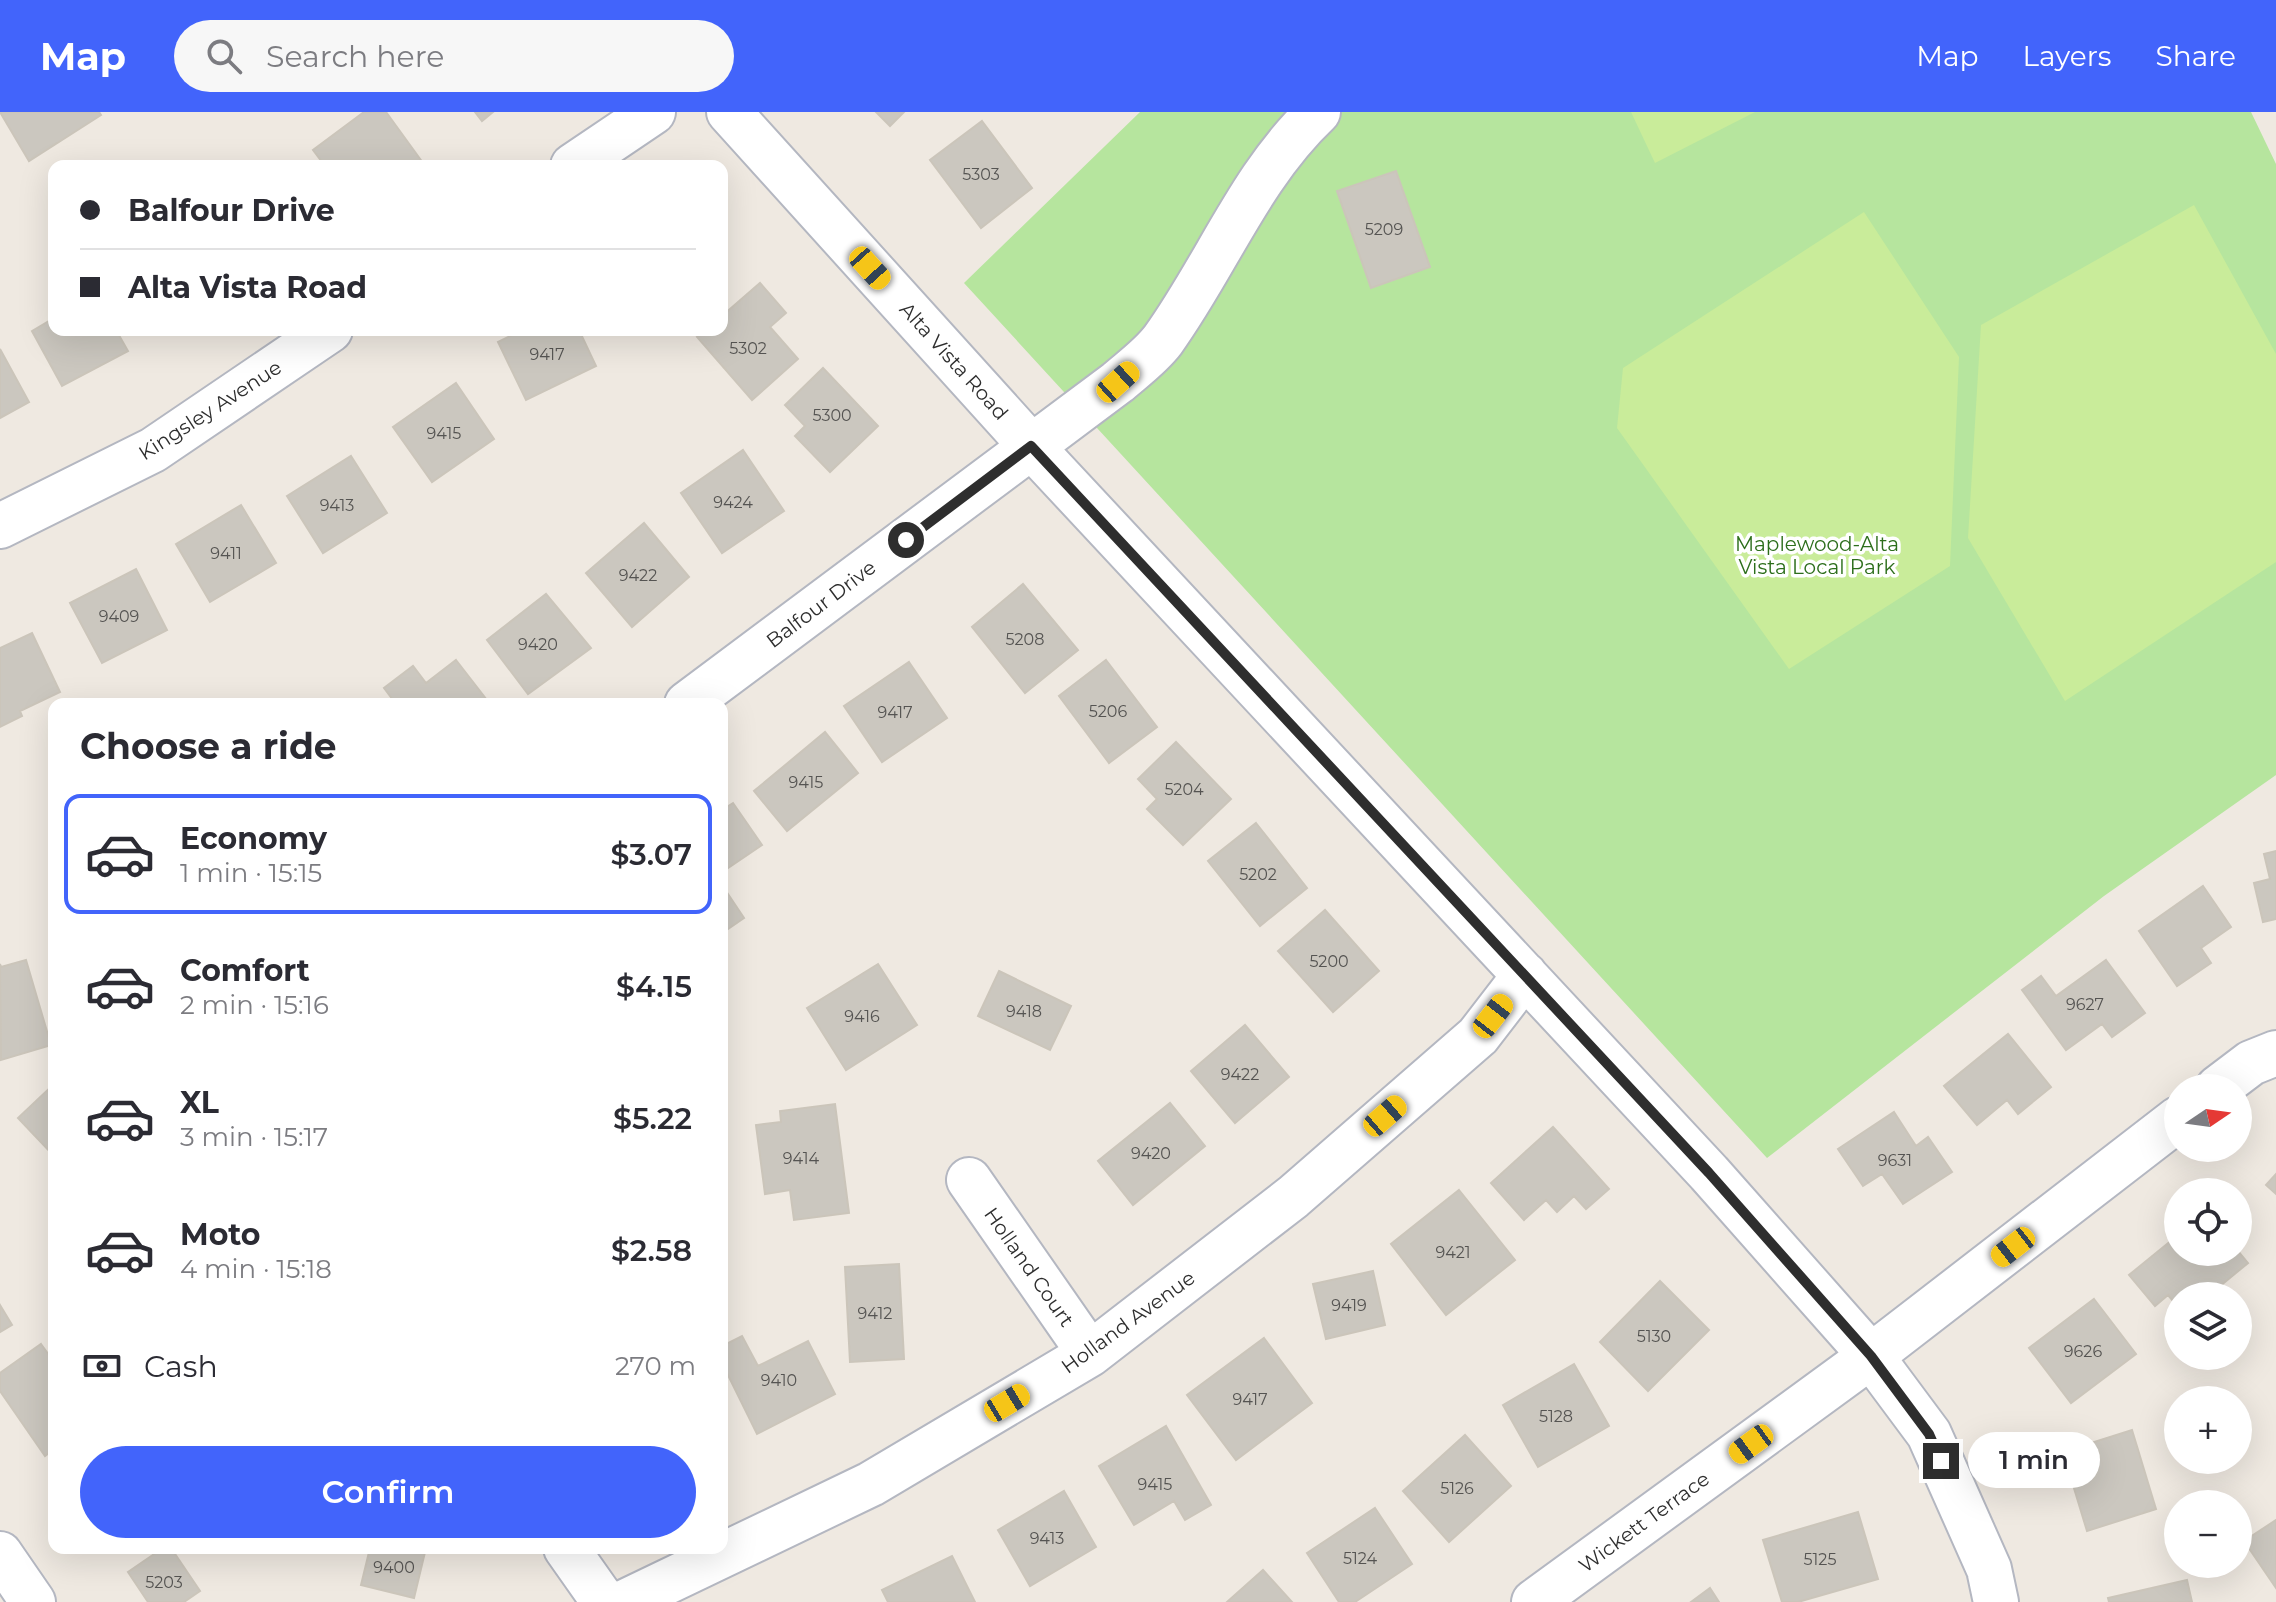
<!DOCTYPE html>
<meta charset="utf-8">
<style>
body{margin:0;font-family:Montserrat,sans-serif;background:#f7f7f7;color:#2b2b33;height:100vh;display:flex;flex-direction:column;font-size:30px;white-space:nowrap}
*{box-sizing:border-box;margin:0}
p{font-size:26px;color:#7c7c81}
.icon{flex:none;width:44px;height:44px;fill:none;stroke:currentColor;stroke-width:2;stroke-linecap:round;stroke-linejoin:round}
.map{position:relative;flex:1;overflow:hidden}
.drawer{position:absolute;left:48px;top:586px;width:680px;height:856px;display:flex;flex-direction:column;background:#fff;border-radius:16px;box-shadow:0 8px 32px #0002}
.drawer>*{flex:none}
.guide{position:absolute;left:48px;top:48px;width:680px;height:176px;border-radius:16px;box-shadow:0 8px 32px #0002;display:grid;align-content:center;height:176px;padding:0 32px;background:#fff}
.needle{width:52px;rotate:77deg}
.tools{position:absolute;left:2164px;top:962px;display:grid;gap:16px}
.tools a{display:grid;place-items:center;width:88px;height:88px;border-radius:50%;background:#fff;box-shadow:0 8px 32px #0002;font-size:40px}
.end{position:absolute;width:36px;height:36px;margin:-18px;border:10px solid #2e2e2e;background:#fff;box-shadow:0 0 0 4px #fff}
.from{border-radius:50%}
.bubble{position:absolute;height:56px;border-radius:28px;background:#fff;box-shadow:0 8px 32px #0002;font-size:26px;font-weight:600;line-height:56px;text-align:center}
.car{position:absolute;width:24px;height:48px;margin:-24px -12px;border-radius:10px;box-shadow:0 0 6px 2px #0007;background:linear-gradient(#f5c518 24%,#345 0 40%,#f5c518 0 76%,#345 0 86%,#f5c518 0)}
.guide b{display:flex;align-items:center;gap:28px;height:76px;font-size:30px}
.guide b+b{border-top:2px solid #e1e1e2}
.guide i{width:20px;height:20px;background:#2b2b33}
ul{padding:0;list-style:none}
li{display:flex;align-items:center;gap:24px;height:120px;margin:0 16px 12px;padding:0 16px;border:4px solid transparent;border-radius:16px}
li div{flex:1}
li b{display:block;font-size:30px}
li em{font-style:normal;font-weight:600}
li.current{border-color:#4264fb}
li>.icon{width:72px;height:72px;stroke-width:1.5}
h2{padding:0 32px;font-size:36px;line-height:96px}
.pay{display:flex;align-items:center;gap:20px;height:88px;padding:0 32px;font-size:30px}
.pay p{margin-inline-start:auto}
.primary-button{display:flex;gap:16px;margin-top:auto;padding:16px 32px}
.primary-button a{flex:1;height:92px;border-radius:48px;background:#4264fb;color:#fff;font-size:32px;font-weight:600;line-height:92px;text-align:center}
header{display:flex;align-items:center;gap:48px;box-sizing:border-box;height:112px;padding:0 40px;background:#4264fb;color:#fff}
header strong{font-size:38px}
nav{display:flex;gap:44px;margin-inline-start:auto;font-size:28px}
.search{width:560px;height:72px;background:#f7f7f7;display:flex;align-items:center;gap:20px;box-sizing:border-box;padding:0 28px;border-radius:44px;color:#7c7c81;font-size:30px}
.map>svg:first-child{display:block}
.green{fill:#b6e59e}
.pitch{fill:#c9ec9a}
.building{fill:#cbc7bf;stroke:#cbc5ba;stroke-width:2}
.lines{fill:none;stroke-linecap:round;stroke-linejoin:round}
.minor-casing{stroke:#b4b7c1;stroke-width:48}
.minor{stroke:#fff;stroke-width:44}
.route{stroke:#2e2e2e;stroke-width:10}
.labels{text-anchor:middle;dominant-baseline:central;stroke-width:7;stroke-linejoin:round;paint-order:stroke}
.number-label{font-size:16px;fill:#555452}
.street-label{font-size:20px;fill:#2e2e2e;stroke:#fff}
.park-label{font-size:20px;fill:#2c6e1b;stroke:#fff}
</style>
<header>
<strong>Map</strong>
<div class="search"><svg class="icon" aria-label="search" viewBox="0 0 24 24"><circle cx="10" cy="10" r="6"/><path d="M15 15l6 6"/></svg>Search here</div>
<nav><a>Map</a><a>Layers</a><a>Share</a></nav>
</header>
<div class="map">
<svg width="2276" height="1490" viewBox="0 0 2276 1490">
<rect width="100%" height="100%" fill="#efe9e1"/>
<path class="green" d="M1140,0H2251L2276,52V663L2104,784L1767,1046L964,171Z"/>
<path class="pitch" d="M1631,0H1755L1655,51Z
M2194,93L2276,242V450L2065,589L1968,426L1981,213Z
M1864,100L1959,245L1950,454L1789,557L1617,316L1623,256Z"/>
<path class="building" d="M0,0H99L101,3L29,49Z
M364,0H386L423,51L419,54H325L313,38Z
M475,0H493L482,9Z
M876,0H904L890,14Z
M982,9L1032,76L981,116L930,48Z
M1396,59L1430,155L1371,176L1337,79Z
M760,171L786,201L770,215L798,247L752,288L697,225L706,218H722V204Z
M54,206V218H116L128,239L62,274L32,219Z
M522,218H579L596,254L526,288L498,230Z
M0,237L29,290L0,306Z
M823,256L878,314L830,360L795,324L805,314L785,293Z
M456,271L494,327L432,370L393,315Z
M743,338L784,399L722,441L681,381Z
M351,344L387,401L323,441L287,384Z
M241,393L276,451L210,490L176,432Z
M644,411L689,465L632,515L586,461Z
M136,457L167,518L102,551L70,491Z
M1023,472L1078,538L1025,581L972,515Z
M546,482L591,536L528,582L487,528Z
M32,521L60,580L20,599L22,604L0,615V536Z
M456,548L490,592H396L384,576L413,554L426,571Z
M1106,548L1157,615L1109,651L1059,584Z
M909,550L947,606L882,650L844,594Z
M825,620L858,661L787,719L754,679Z
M1176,630L1231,687L1183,733L1147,697L1157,687L1138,667Z
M733,691L762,733L722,760V698Z
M1256,711L1307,776L1260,814L1208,749Z
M2276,739V807L2263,810L2254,771L2270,767L2264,742Z
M722,773L744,806L722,821Z
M2203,774L2231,815L2201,836L2211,851L2177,874L2139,819Z
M1325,798L1379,859L1333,900L1278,839Z
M26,848L51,933L1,948L0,852L1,855Z
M2106,848L2145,901L2112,925L2102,912L2066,938L2022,878L2041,864L2056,884Z
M878,852L917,913L846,958L807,896Z
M999,859L1071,894L1050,938L978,904Z
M1245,913L1289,965L1235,1011L1191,959Z
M2008,922L2051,975L2018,1002L2007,988L1977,1013L1944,974Z
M54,972V1044L18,1006Z
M1170,991L1205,1034L1133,1093L1098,1049Z
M835,992L849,1101L794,1108L790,1078L765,1082L756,1013L781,1010L780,999Z
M1894,1000L1916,1034L1928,1025L1952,1060L1903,1092L1882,1062L1863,1074L1838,1037Z
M1553,1015L1609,1077L1586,1097L1574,1084L1557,1100L1546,1088L1524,1108L1491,1071Z
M2276,1062V1082L2266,1073Z
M1459,1078L1515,1148L1446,1203L1391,1132Z
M2178,1123V1140L2238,1139L2248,1151L2208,1184H2178V1195L2168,1183L2155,1194L2129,1163Z
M899,1152L904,1247L850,1250L845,1155Z
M1373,1159L1385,1213L1326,1227L1313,1172Z
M1660,1169L1709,1218L1648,1279L1600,1230Z
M2094,1187L2136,1242L2071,1291L2029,1236Z
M0,1193L12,1213L0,1220Z
M742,1224L758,1254L808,1229L835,1282L757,1322L722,1251V1234Z
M1264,1226L1312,1291L1236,1348L1187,1283Z
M41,1232L54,1250V1337L45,1344L0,1279V1261Z
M1574,1252L1609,1314L1538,1355L1503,1293Z
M1166,1314L1211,1393L1185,1408L1174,1389L1134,1413L1099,1354Z
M2132,1318L2156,1397L2087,1419L2063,1340Z
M1465,1323L1511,1374L1449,1430L1403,1379Z
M1064,1379L1096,1435L1030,1474L998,1418Z
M1375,1396L1412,1452L1355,1490H1339L1307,1441Z
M1858,1400L1878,1467L1798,1490H1782L1763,1428Z
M2276,1408V1476L2244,1429Z
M163,1436H171L200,1479L184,1490H148L128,1460Z
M370,1436H426L414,1486L361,1473Z
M952,1444L975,1490H888L882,1478Z
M1263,1458L1292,1490H1227Z
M2187,1468L2192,1490H2109L2108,1486Z
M1710,1476L1719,1490H1691Z"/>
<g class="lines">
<g class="minor-casing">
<path id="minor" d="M729,0L1031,334L1709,1061L1871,1244L1929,1322L1989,1457L1996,1490
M573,54L653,0
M0,414L153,338L330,218
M687,592L1118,270C1133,257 1151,244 1163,228C1217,153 1250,64 1318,0
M2218,976L2251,951L2276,941
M969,1068L1090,1242
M566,1436L604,1490
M0,1442L33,1490
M625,1490L871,1372L1090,1242L1293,1085L1478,924L1525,863
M1534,1490L1871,1244L2178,1007"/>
</g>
<use href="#minor" class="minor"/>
</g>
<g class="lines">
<path class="route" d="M906,428L1031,334L1709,1061L1871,1244L1929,1322L1941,1349"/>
</g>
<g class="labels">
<g class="number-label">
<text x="981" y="62">5303</text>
<text x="1384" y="117">5209</text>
<text x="748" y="236">5302</text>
<text x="547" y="242">9417</text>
<text x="832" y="303">5300</text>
<text x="444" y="321">9415</text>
<text x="733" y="390">9424</text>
<text x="337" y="393">9413</text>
<text x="226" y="441">9411</text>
<text x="638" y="463">9422</text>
<text x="119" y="504">9409</text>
<text x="1025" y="527">5208</text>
<text x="538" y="532">9420</text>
<text x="1108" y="599">5206</text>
<text x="895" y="600">9417</text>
<text x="806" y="670">9415</text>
<text x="1184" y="677">5204</text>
<text x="1258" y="762">5202</text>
<text x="1329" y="849">5200</text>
<text x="2085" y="892">9627</text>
<text x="1024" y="899">9418</text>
<text x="862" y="904">9416</text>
<text x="1240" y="962">9422</text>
<text x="1151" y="1041">9420</text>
<text x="801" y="1046">9414</text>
<text x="1895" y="1048">9631</text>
<text x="1453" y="1140">9421</text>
<text x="1349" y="1193">9419</text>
<text x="875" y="1201">9412</text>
<text x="1654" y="1224">5130</text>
<text x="2083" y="1239">9626</text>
<text x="779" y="1268">9410</text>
<text x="1250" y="1287">9417</text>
<text x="1556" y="1304">5128</text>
<text x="1155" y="1372">9415</text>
<text x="1457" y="1376">5126</text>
<text x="1047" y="1426">9413</text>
<text x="1360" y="1446">5124</text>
<text x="1820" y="1447">5125</text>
<text x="394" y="1455">9400</text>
<text x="164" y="1470">5203</text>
</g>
<g class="street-label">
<text transform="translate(954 249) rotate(48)">Alta Vista Road</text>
<text transform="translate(210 298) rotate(-33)">Kingsley Avenue</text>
<text transform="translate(821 492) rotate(-37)">Balfour Drive</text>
<text transform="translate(1029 1155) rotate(55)">Holland Court</text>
<text transform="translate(1128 1210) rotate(-36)">Holland Avenue</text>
<text transform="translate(1644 1410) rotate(-36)">Wickett Terrace</text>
</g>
<g class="park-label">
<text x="1817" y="432">Maplewood-Alta<tspan x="1817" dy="23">Vista Local Park</tspan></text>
</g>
</g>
</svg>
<div class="tools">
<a><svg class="needle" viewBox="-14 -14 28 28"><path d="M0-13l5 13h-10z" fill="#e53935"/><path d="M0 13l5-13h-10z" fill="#7c7c81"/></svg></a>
<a><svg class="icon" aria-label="locate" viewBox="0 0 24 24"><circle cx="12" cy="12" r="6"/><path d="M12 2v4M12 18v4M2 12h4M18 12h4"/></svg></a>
<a><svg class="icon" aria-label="layers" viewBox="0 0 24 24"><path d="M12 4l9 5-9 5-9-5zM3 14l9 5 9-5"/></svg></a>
<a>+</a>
<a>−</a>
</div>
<i class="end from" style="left:906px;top:428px"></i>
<i class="end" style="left:1941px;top:1349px"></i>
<div class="bubble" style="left:1968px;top:1320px;width:132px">1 min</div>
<i class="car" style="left:870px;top:156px;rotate:138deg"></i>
<i class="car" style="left:1118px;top:270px;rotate:48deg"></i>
<i class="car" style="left:1493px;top:904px;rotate:38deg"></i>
<i class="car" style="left:1385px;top:1004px;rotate:49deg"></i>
<i class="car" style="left:2013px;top:1135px;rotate:232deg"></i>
<i class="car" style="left:1007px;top:1291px;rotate:59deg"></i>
<i class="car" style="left:1751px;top:1332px;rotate:234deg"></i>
<div class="guide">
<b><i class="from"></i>Balfour Drive</b>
<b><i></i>Alta Vista Road</b>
</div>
<section class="drawer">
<h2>Choose a ride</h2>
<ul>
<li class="current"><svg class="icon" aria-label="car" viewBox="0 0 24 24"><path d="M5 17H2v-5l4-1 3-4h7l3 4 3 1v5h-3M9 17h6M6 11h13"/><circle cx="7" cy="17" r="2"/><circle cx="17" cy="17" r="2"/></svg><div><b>Economy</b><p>1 min · 15:15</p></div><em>$3.07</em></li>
<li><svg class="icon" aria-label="car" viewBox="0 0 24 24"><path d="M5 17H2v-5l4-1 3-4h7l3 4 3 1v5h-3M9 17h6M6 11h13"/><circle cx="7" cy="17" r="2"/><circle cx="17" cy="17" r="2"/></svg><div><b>Comfort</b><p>2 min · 15:16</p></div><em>$4.15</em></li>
<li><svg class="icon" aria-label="car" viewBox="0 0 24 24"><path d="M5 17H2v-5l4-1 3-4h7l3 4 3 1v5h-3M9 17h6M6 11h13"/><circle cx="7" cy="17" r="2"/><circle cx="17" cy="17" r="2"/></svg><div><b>XL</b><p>3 min · 15:17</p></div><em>$5.22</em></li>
<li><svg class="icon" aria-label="car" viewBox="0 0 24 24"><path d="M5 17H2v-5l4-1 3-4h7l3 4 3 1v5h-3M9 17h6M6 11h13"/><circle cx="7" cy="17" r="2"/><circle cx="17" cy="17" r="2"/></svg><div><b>Moto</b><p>4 min · 15:18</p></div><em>$2.58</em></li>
</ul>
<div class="pay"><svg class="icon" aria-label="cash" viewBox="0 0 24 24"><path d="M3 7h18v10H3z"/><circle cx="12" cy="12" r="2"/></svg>Cash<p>270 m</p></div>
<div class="primary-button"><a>Confirm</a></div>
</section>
</div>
